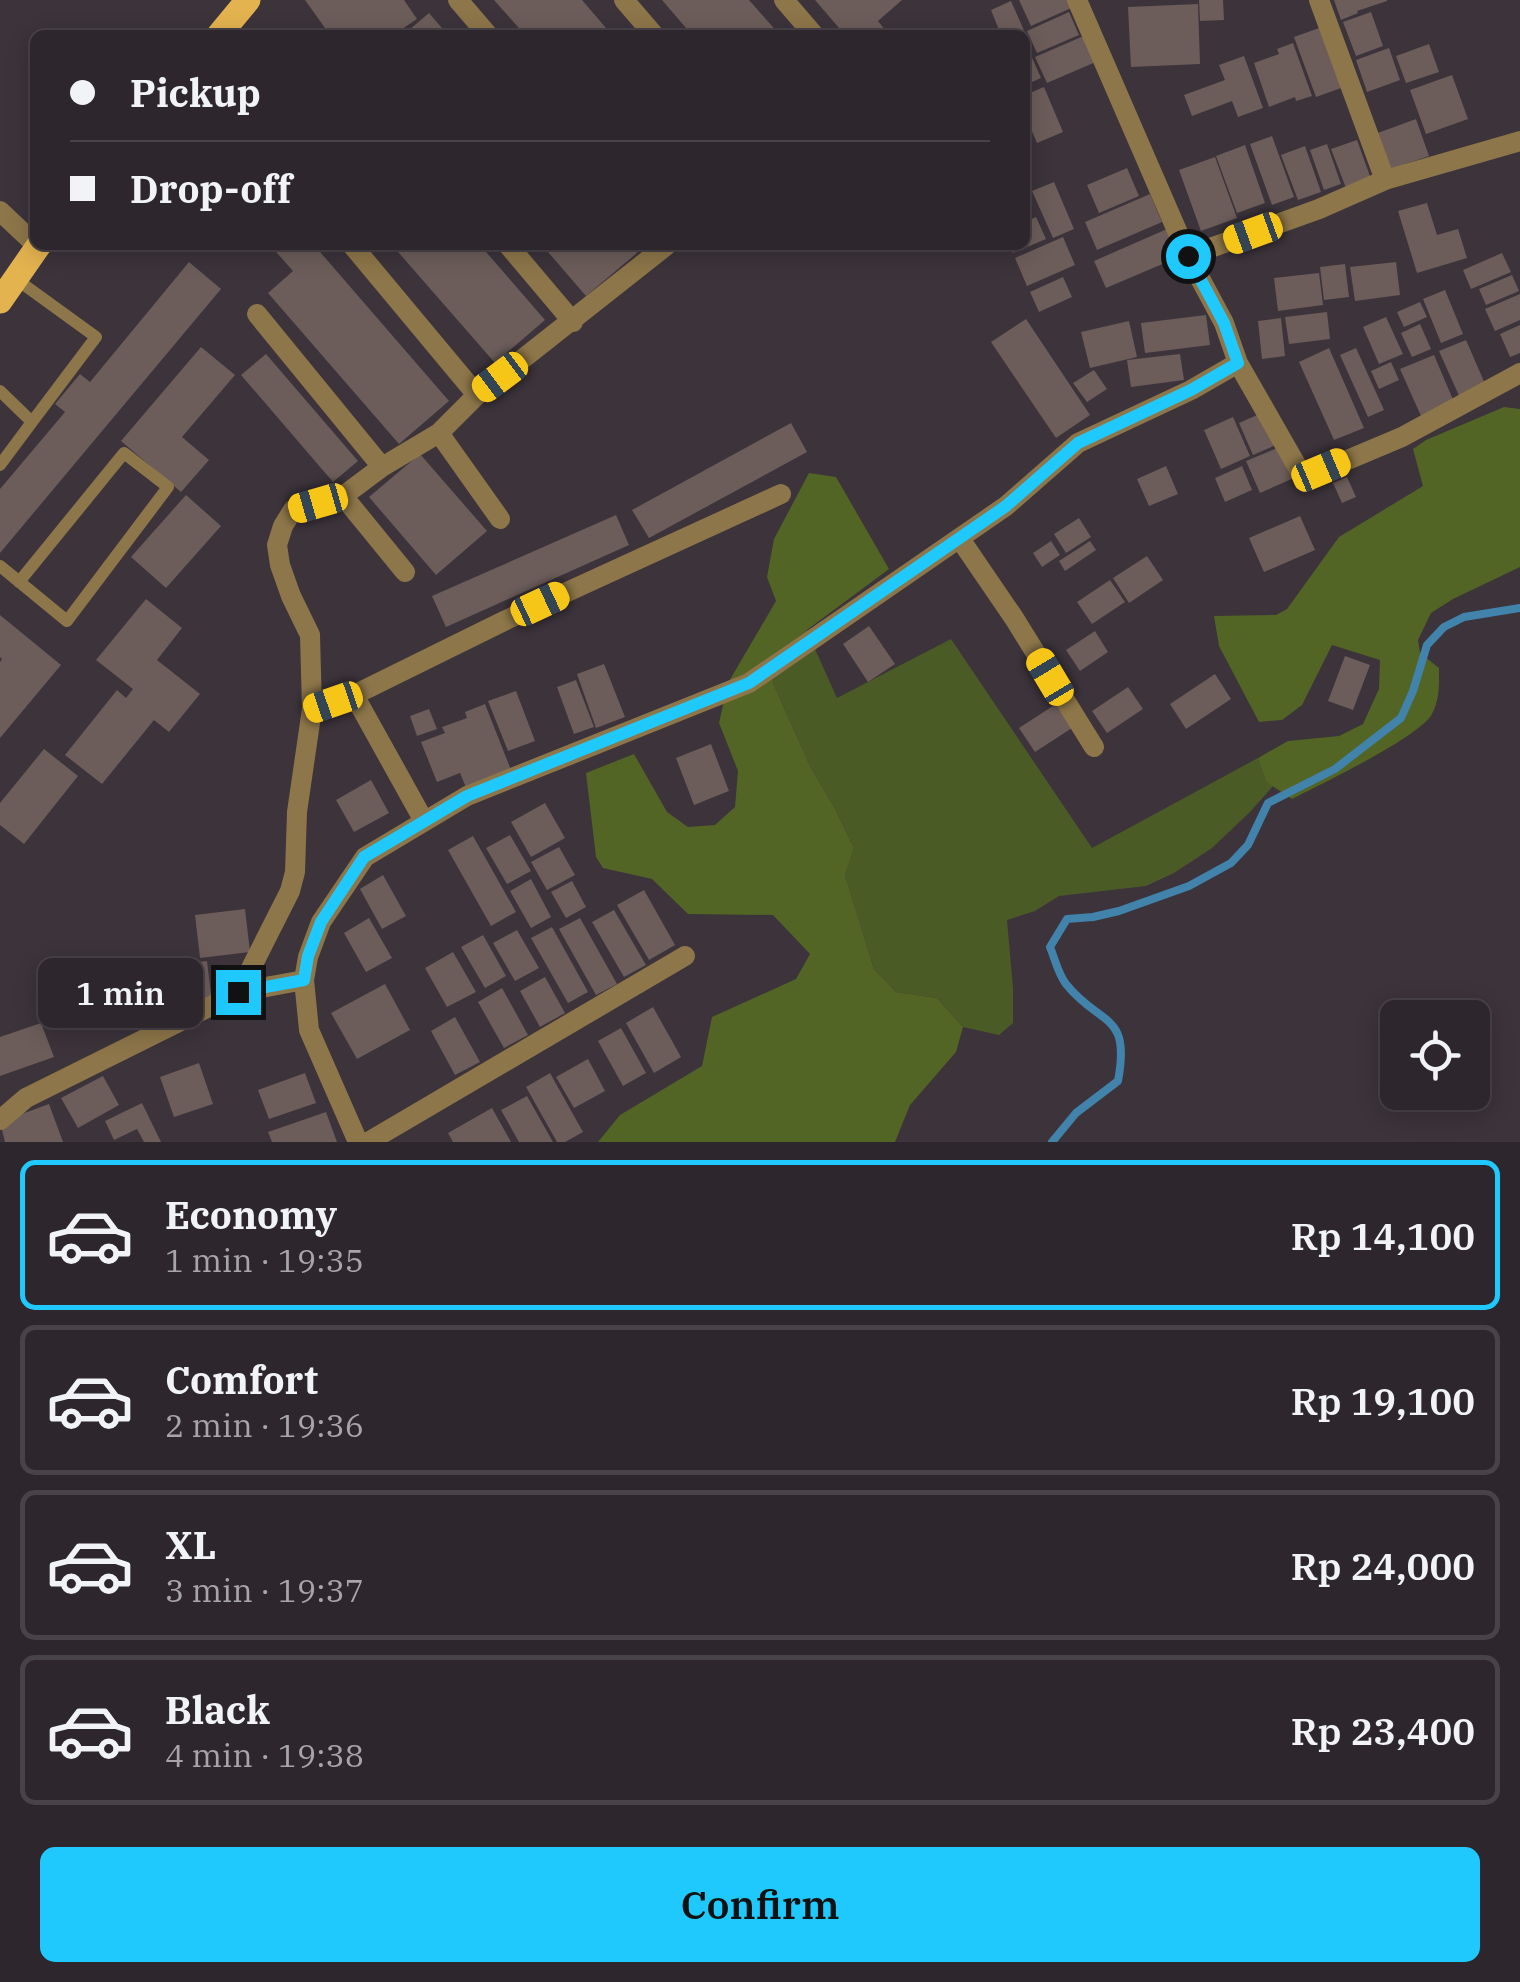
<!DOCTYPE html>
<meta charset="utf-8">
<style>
body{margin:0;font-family:"IBM Plex Serif",serif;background:#352e34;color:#f1f3f6;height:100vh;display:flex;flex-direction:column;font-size:38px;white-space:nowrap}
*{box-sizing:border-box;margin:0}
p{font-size:32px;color:#a7a5a9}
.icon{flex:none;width:55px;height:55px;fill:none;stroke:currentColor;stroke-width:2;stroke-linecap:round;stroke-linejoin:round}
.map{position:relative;height:1142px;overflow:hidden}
.drawer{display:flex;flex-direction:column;background:#2d262c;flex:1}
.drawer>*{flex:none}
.banner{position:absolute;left:30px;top:30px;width:1000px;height:220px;border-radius:15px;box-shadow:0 5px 25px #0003,0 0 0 2px #484348;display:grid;align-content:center;height:220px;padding:0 40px;background:#2d262c}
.fabs{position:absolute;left:1380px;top:1000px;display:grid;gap:20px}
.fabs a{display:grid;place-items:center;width:110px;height:110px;border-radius:15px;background:#2d262c;box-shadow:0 5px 25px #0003,0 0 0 2px #484348;font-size:50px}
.end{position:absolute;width:45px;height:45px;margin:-22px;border:12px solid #1fc9fd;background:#111;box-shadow:0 0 0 5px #111}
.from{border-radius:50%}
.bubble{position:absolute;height:70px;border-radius:15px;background:#2d262c;box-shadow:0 5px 25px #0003,0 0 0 2px #484348;font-size:32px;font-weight:600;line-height:70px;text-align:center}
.car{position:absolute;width:30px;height:60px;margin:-30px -15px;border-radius:12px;box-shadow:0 0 8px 2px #0007;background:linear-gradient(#f5c518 24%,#345 0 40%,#f5c518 0 76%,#345 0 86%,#f5c518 0)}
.banner b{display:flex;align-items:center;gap:35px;height:95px;font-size:38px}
.banner b+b{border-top:2px solid #484348}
.banner i{width:25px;height:25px;background:#f1f3f6}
ul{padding:18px 0 0;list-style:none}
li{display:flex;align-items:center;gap:30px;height:150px;margin:0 20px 15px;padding:0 20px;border:5px solid #484348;border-radius:15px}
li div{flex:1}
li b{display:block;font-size:38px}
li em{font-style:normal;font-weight:600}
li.current{border-color:#1fc9fd}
li>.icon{width:90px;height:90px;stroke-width:1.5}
.action{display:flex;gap:20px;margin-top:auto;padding:20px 40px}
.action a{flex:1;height:115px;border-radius:15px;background:#1fc9fd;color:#111;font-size:40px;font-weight:600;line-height:115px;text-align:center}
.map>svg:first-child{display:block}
.green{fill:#4b5b26}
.forest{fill:#526525}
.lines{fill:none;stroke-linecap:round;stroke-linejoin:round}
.stream{stroke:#4283ac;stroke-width:8}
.building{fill:#6c5d5a}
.lane{stroke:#8d7649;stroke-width:12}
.street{stroke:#8d7649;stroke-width:20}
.primary{stroke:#e3b34f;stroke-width:25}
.route{stroke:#1fc9fd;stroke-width:12}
</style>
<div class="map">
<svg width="1520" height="1142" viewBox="0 0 1520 1142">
<rect width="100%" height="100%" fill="#3c333b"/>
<path class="green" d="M806,629L837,698L951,639L1092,848L1258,758L1266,782L1273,786L1250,812L1212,848L1174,873L1146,886L1059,896L1035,911L1007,920L1013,988V1023L999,1035L963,1027L937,998L896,992L874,969L845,875L854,848L834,807L810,766L773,683L776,653Z"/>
<path class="forest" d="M1504,407L1520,409V567L1453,599L1431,613L1418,640L1420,653L1439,668C1439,685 1440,699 1432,714C1420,737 1319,785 1292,799L1266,782L1258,758L1288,741L1339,736L1363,724L1379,689L1380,660L1332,645L1302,705L1282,720L1259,722L1219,646L1214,616L1276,615L1287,609L1339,537L1423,486L1413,449L1426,440Z
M809,473L836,477L889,569L776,653L773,683L810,766L834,807L854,848L845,875L874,969L896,992L937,998L963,1027L956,1052L910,1105L895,1142H598L620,1115L702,1066L712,1017L796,979L810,954L773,915L688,914L652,879L603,868L596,857L586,773L634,754L667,812L688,827L715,825L735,807L738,771L719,723L728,683L776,601L767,577L774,539Z"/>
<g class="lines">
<path class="stream" d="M1052,1142L1076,1113L1118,1081C1131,1011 1100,1027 1066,984C1058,974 1055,959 1050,947L1067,919L1093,917L1119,911L1189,886L1231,863L1248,845L1268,803L1335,769L1401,718L1413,691L1427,645L1444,627L1464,617L1520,608"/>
</g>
<path class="building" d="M305,0H404L417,19L393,35H330Z
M494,0H582L612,35H525Z
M662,0H749L780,35H692Z
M815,0H902L878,21L889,35H845Z
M1019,0H1076L1078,5L1031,26Z
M1199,0H1223L1224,20L1200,21Z
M1334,0H1387V1L1357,11L1358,13L1341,20Z
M1011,1L1026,35H1001L991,10Z
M1198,4L1200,64L1131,67L1128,7Z
M1069,12L1079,35L1037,53L1027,31Z
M1371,12L1383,46L1356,56L1343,22Z
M429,13L448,35H403Z
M1322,27L1344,87L1316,97L1294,37Z
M1086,35L1098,61L1047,83L1035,57Z
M1293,43L1312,96L1296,101L1295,97L1269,107L1254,63L1279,54L1277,49Z
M1429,44L1439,72L1406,83L1396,56Z
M1389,48L1400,80L1367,92L1356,60Z
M1030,53L1041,78L1025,85V55Z
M1244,56L1263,108L1238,117L1232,101L1192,116L1184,95L1225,80L1219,65Z
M1452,75L1468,119L1426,134L1410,90Z
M1044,87L1063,132L1037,143L1025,115V95Z
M1416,119L1429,156L1388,170L1375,134Z
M1272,136L1294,197L1272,205L1250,144Z
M1357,140L1371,179L1346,188L1331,149Z
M1327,144L1341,184L1324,190L1310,150Z
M1245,145L1265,203L1237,213L1216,156Z
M1305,146L1321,192L1298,200L1281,155Z
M1215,157L1237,218L1201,231L1179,170Z
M1127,168L1139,196L1099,213L1087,185Z
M1054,182L1074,229L1053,238L1032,191Z
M1150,194L1162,222L1097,250L1085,222Z
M1427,203L1437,235L1458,229L1467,258L1417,273L1398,211Z
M1036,217L1046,239L1013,253L1009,245H1025V222Z
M1167,229L1179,257L1106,288L1094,261Z
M1063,237L1075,265L1027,286L1015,258Z
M270,245H314L449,401L399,444L268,293L293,271Z
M392,245H480L545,320L495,363Z
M542,245H630L637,253L586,296Z
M1502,253L1511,272L1471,289L1463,270Z
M189,262L221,289L0,553V489L65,412L55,404L80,374L90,382Z
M1396,262L1400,295L1355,301L1350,267Z
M1345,264L1349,297L1324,300L1320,267Z
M1319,273L1323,305L1278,311L1274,278Z
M1512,275L1519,291L1486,305L1479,289Z
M1063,277L1072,297L1039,312L1030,292Z
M1445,290L1463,334L1441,343L1423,299Z
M1520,294V320L1495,331L1485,309Z
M1420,302L1427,317L1404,327L1397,312Z
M1327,312L1330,339L1289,344L1285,317Z
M1206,315L1210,345L1145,353L1141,323Z
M1386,317L1403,354L1379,364L1363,327Z
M1281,318L1285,356L1262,359L1258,321Z
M1026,319L1090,415L1056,438L991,342Z
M1129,321L1137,357L1090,368L1081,332Z
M1420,324L1431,349L1412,357L1401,333Z
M1520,325V353L1510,357L1500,334Z
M1466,340L1486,386L1460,398L1439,351Z
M201,347L235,375L182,437L209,460L181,492L121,441Z
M1329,348L1364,428L1334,440L1299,362Z
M1356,348L1384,410L1368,417L1340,355Z
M266,354L358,461L333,482L241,375Z
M1180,354L1184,380L1131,387L1127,360Z
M1434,355L1454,402L1421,416L1400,369Z
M1391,362L1399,380L1379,389L1371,371Z
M1094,370L1107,389L1087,402L1073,383Z
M1264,412L1278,444L1253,455L1239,423Z
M1233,417L1250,456L1221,469L1204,430Z
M791,423L807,452L649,538L632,510Z
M1282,446L1296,477L1260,493L1246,461Z
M420,454L487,531L436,575L369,497Z
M1166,466L1178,494L1149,506L1137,479Z
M1242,466L1252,490L1225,502L1215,478Z
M1347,477L1356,497L1342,503L1333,483Z
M186,495L221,526L166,588L131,557Z
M616,515L629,545L446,627L432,596Z
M1300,516L1315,550L1264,572L1249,538Z
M1079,518L1091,537L1066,553L1054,534Z
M1051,541L1060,555L1042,567L1033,553Z
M1090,541L1096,550L1065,571L1059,561Z
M1147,556L1163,580L1129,603L1113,578Z
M1110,580L1125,602L1092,624L1077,602Z
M146,599L182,628L157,660L200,694L169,732L154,720L102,784L65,755L117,690L126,698L133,689L96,660Z
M0,615L61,665L0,738V662L2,659L0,657Z
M869,626L895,664L868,682L843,644Z
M1095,631L1108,652L1080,671L1066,650Z
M1345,656L1370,665L1353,710L1328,701Z
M604,664L625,717L596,728L577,674Z
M1215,674L1231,699L1186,729L1170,704Z
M576,680L594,727L574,734L557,687Z
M1128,687L1143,709L1107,733L1092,711Z
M516,691L535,741L508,751L488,701Z
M485,704L511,770L467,790L460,773L437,782L421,742L445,733L442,727L467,718L465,712Z
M1056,704L1072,728L1035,752L1019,728Z
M429,709L437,729L417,736L410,716Z
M711,744L729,791L694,805L676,758Z
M44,749L78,776L24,844L0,825V803Z
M371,780L389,813L354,832L336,800Z
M545,803L565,838L531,857L511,822Z
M510,835L531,871L507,884L486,848Z
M473,836L516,912L491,926L448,850Z
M559,847L575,875L547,890L531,862Z
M383,875L406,916L382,929L360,889Z
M531,879L551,917L531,928L510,891Z
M572,881L586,907L566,918L551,892Z
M644,890L675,945L649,960L617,905Z
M245,909L250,952L200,958L195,915Z
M614,910L646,965L624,977L592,922Z
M369,918L392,958L366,972L344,933Z
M580,918L617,984L596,995L559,929Z
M552,927L588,992L568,1003L531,938Z
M517,930L539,968L515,981L493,943Z
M483,935L506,976L485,988L461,947Z
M453,952L476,992L447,1007L425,968Z
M207,961L212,1003L177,1007L172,965Z
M545,977L565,1013L540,1027L520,991Z
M385,984L410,1030L357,1059L331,1013Z
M502,988L528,1035L504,1048L478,1002Z
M653,1007L681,1057L654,1073L626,1023Z
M455,1017L480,1062L455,1075L431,1031Z
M41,1023L54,1057L0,1076V1037Z
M621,1028L646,1073L623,1086L598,1041Z
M588,1059L605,1091L574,1108L556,1077Z
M199,1063L213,1104L174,1117L160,1077Z
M305,1073L316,1103L269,1119L258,1090Z
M550,1073L583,1132L565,1142H557L526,1087Z
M103,1076L119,1105L78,1128L61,1098Z
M527,1096L553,1142H519L501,1110Z
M142,1103L161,1142H144L137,1129L114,1140L105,1121Z
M49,1104L63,1142H5L0,1122Z
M492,1108L511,1142H453L448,1133Z
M326,1112L337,1142H272L268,1132Z"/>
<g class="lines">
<path class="lane" d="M16,279L96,337L32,422
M0,391L32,422L0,465
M0,566L67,621L168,487L124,453L19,582"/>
<path class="street" d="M458,0L488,35
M624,0L654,35
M784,0L814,35
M1385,180L1520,141
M0,211L35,244
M352,245L477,395
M508,245L573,322
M1188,256L1319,209L1385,180L1319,0
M257,314L382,467
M1238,363L1302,475L1307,477L1402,437L1520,373
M439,433L500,519
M343,496L405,572
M960,539L1014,618L1094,747
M354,695L424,821
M312,709L354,695L506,620L781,494
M239,992L290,891L295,872L297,812L312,709L310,635L291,596L280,565L277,545L283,526L293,510L343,496L382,467L439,433L477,395L667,245
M0,1120L26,1098L239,992L304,980
M358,1142L309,1030L304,980L308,957L321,922L365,857L467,796L749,683L1006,506L1078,443L1191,390L1238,363L1224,323L1188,256L1077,0
M368,1142L685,956"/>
<path class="primary" d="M219,35L248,0
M0,301L39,245"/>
</g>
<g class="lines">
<path class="route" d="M238,992L304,980L308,956L321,922L364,857L467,796L749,683L1006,506L1078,443L1191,390L1238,363L1224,323L1188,256"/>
</g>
</svg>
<div class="fabs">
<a><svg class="icon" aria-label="locate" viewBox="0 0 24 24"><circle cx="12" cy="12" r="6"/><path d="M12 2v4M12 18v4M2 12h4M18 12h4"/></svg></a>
</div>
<i class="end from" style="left:1188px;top:256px"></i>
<i class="end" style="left:238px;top:992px"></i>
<div class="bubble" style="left:38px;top:958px;width:165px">1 min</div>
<i class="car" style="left:1253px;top:233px;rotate:250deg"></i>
<i class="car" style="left:500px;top:377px;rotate:233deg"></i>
<i class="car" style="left:1321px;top:470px;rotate:67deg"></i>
<i class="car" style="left:318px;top:503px;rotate:254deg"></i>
<i class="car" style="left:540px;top:604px;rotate:65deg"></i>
<i class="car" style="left:1050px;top:677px;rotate:329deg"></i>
<i class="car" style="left:333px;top:702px;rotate:251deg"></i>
<div class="banner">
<b><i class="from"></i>Pickup</b>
<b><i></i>Drop-off</b>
</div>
</div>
<section class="drawer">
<ul>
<li class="current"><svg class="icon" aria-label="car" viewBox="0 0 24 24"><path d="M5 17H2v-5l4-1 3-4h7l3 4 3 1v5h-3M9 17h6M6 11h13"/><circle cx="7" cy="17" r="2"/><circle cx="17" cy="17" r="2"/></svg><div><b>Economy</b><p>1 min · 19:35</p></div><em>Rp 14,100</em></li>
<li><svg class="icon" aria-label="car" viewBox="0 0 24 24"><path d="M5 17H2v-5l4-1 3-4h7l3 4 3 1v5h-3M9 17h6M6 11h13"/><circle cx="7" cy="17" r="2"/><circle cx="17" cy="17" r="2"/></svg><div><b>Comfort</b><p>2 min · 19:36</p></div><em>Rp 19,100</em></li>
<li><svg class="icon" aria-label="car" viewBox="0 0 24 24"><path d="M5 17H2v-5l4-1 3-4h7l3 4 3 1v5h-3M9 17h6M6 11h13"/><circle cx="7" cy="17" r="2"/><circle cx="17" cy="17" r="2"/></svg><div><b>XL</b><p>3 min · 19:37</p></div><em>Rp 24,000</em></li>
<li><svg class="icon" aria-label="car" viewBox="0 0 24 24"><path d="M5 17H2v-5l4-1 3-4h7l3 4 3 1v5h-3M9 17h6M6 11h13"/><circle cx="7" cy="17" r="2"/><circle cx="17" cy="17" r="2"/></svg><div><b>Black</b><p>4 min · 19:38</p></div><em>Rp 23,400</em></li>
</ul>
<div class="action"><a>Confirm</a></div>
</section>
